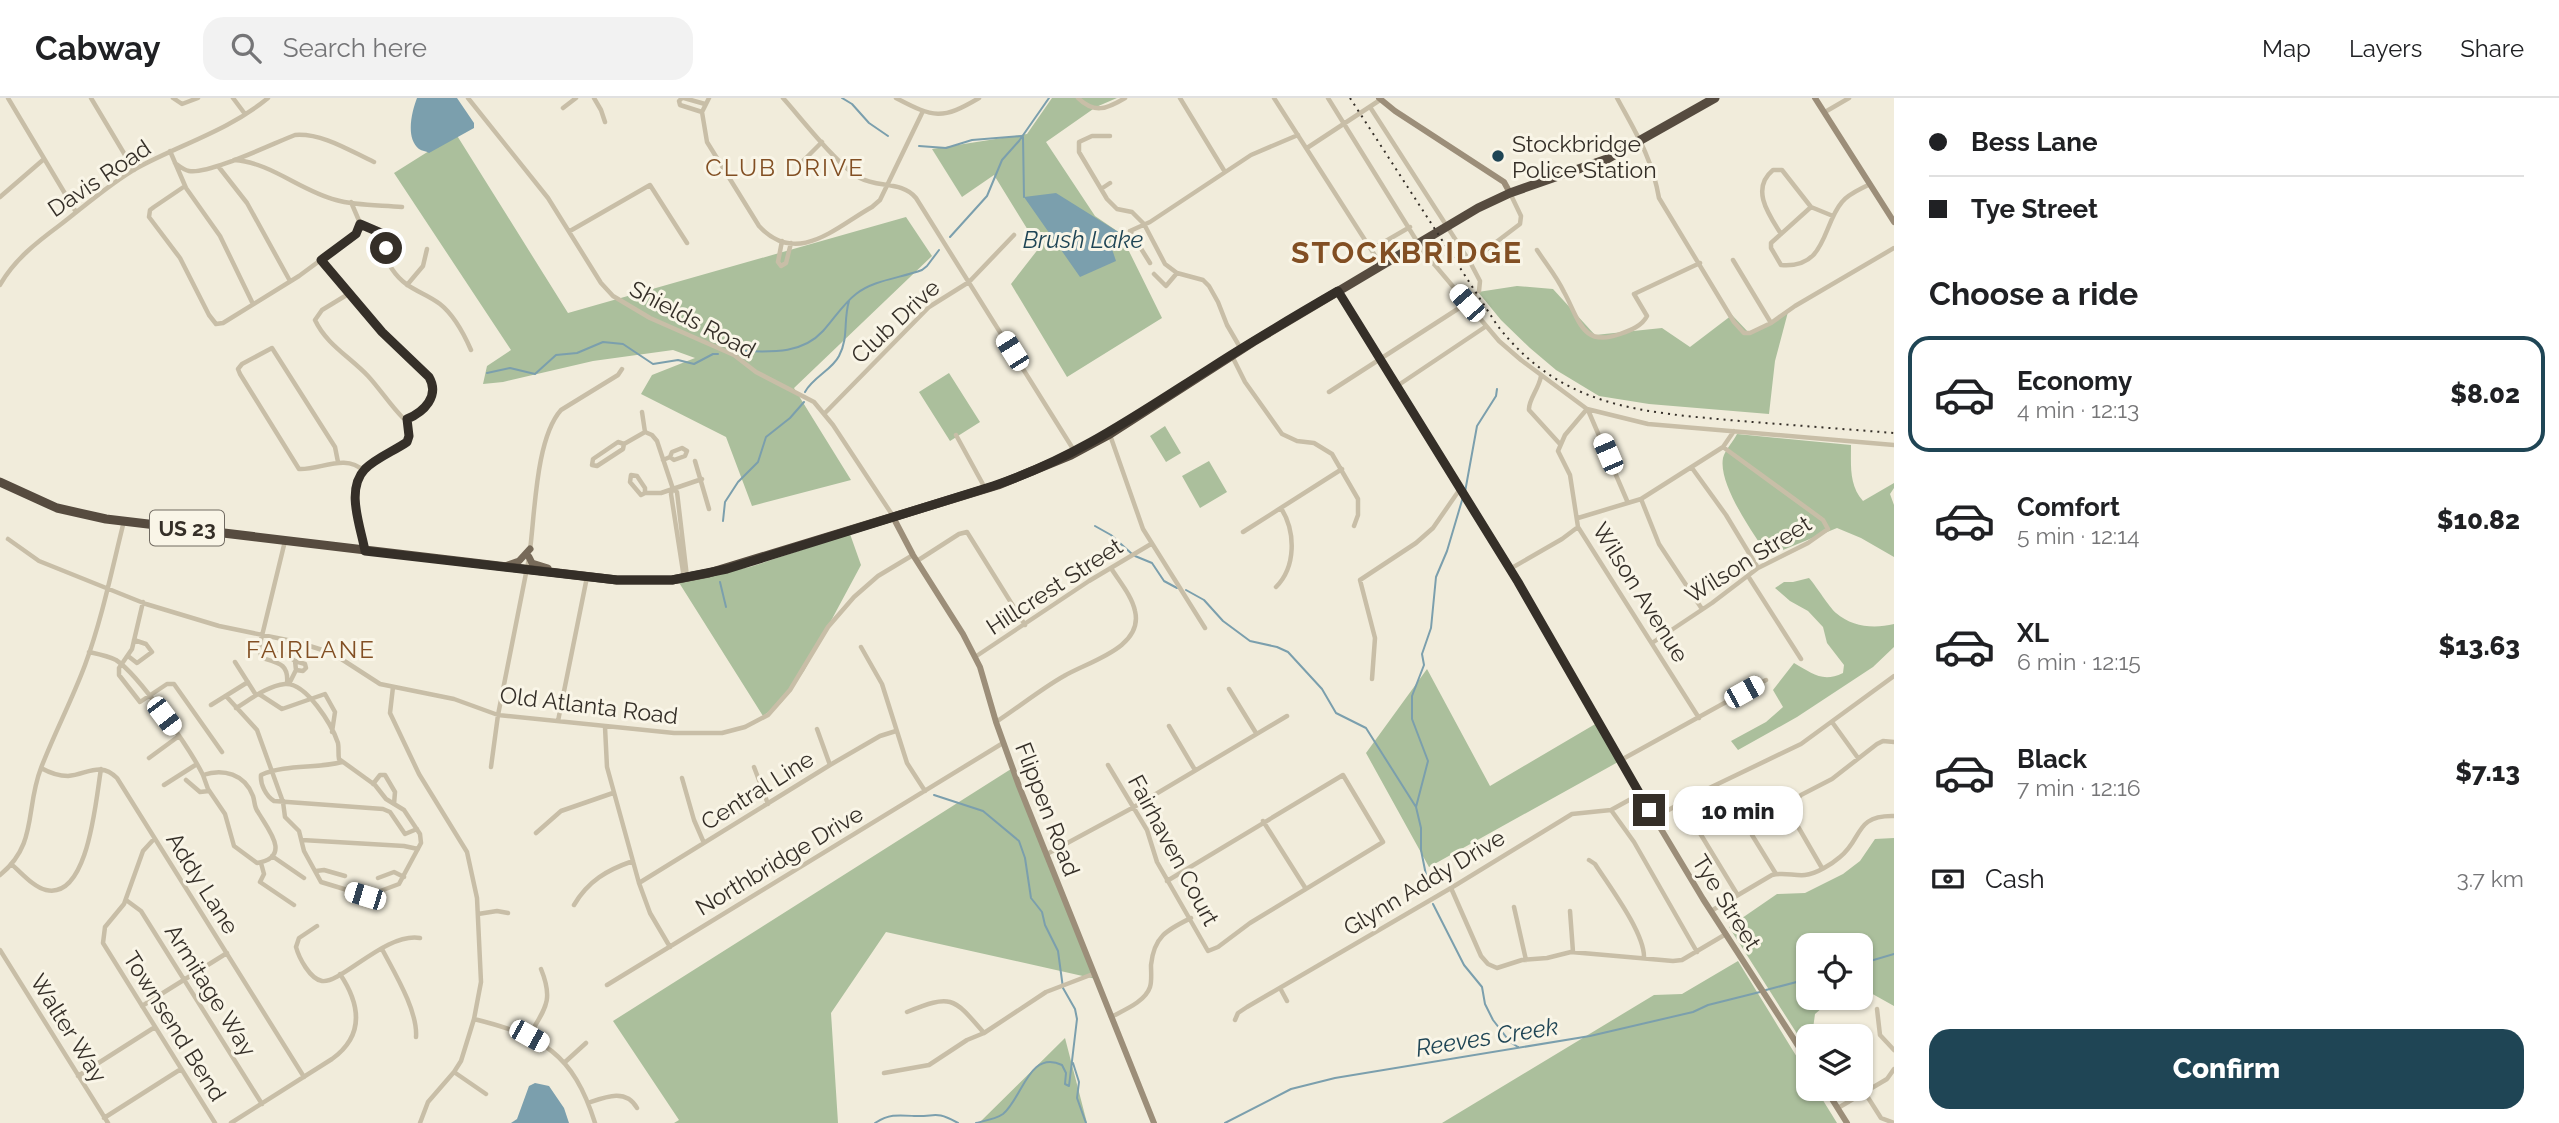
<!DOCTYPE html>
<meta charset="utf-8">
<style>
body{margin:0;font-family:Raleway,sans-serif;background:#f2f2f2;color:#202124;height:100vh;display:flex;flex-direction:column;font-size:26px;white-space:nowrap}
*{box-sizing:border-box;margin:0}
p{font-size:23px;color:#757577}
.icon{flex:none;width:38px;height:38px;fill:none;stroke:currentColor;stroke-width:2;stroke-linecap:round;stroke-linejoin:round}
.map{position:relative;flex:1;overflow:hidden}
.panel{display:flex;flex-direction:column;background:#fff;width:665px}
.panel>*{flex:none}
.top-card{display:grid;align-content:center;height:154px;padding:0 35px;background:#fff}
.controls{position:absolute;left:1796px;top:835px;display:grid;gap:14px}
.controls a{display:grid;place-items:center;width:77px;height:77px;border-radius:14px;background:#fff;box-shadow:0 2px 5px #0004;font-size:35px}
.end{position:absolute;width:32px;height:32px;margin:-16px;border:9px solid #352f28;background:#fff;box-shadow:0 0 0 4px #fff}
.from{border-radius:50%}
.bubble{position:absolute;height:49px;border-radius:21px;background:#fff;box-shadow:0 2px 5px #0004;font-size:23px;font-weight:800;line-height:49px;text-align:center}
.car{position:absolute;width:21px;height:42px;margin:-21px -10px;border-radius:9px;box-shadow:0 0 5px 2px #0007;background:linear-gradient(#fff 24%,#345 0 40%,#fff 0 76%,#345 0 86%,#fff 0)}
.top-card b{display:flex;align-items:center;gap:24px;height:66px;font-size:26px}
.top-card b+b{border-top:2px solid #e0e0e0}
.top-card i{width:18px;height:18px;background:#202124}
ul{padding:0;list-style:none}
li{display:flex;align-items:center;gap:21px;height:116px;margin:0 14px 10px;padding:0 21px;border:4px solid transparent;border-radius:21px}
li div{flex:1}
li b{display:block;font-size:26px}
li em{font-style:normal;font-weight:800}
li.on{border-color:#1f4555}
li>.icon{width:63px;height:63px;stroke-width:1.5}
h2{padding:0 35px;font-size:32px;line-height:84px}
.pay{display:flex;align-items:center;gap:18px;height:77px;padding:0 35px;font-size:26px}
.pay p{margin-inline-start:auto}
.action{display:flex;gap:14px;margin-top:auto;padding:14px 35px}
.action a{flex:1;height:80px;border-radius:21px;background:#1f4555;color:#fff;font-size:28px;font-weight:800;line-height:80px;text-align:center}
header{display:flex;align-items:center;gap:42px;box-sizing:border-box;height:98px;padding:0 35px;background:#fff;border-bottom:2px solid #e0e0e0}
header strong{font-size:33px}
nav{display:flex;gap:38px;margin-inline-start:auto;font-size:24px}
.search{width:490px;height:63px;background:#f2f2f2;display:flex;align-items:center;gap:18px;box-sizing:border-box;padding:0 24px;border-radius:21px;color:#757577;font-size:26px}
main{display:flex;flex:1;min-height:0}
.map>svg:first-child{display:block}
.green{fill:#abbf9c}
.water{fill:#7b9fad}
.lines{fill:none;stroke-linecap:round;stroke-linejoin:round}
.stream{stroke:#7b9fad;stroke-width:2}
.street{stroke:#c8bea7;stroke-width:4.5}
.secondary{stroke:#9c8e79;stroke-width:6}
.primary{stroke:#776a59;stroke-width:7}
.highway{stroke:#564b3f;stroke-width:9}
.rail{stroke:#352f28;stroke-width:2;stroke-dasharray:2 5;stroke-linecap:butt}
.route{stroke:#352f28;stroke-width:9}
.poi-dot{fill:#1f4555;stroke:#f9f5e7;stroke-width:2.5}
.labels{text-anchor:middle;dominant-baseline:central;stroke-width:6;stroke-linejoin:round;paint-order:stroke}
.shield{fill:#f9f5e7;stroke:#706a61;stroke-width:2}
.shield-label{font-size:21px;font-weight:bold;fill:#352f28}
.poi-label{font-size:23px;fill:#352f28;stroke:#f9f5e7;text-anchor:start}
.street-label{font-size:23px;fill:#352f28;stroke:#f9f5e7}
.neighbourhood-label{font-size:24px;letter-spacing:2px;fill:#824f23;stroke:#f9f5e7}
.water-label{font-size:24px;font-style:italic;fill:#1f4555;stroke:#f9f5e7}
.district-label{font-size:30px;font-weight:bold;letter-spacing:2px;fill:#824f23;stroke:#f9f5e7}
</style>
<header>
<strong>Cabway</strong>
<div class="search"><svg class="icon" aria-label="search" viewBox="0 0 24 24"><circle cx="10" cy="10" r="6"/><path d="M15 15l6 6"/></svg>Search here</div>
<nav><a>Map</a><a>Layers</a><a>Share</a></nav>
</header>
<main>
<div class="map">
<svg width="1894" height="1025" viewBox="0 0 1894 1025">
<rect width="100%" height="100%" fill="#f1ecdb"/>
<path class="green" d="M1052,0H1117L1096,9L1046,44L1095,118L1120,135L1162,220L1067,279L1011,186L1039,150L994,77L962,99L932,51L1027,36Z
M456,36L568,215L906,119L932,158L794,290L851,382L752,408L726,339L641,296L652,277L695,260L673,252L593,263L503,284L483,286L487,268L511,252L394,75Z
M1517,188L1553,191L1595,237L1662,230L1690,249L1732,217L1750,236L1788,214L1775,263L1769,316L1649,306L1599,298L1556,272L1530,250L1501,222L1478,194Z
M949,275L980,324L950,343L919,294Z
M1165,328L1181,355L1166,364L1150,338Z
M1737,336L1851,347C1851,368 1849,387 1863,403L1894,385V390L1890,396L1894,407V459L1861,440L1837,430L1768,458C1754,436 1718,387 1723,360C1725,352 1733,344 1737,336Z
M1209,363L1227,394L1200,410L1182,378Z
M850,436L861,467L804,573L782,604L763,618L678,483L750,469Z
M1809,480C1817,489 1829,509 1836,515C1852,529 1874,531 1894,526V549L1873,569L1797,619L1738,652L1731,643L1766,624L1783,609L1773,592L1794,565C1812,575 1822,585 1843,575L1844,567L1827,545L1823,529L1808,513L1790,503L1775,490L1784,484H1793Z
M1427,571L1490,688L1597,625L1618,664L1429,769L1366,655Z
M1011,671L1096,881L886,834L831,915L838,1025H674L679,1022L613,923Z
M1894,740V908L1869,894L1860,895V847H1808V900H1842L1829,904L1815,916L1812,938H1808V953L1729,829L1777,796L1805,795L1843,776L1860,763L1875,741Z
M1738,863L1808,977V990L1816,991L1837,1025H1442L1654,897L1682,896Z
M1065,940L1087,1025H979Z"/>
<path class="water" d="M417,0H457L474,25V30L429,55C426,53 422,53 419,51C405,40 412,13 417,0Z
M1056,95L1120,135L1109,142L1116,163L1080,179L1024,99Z
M535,985L549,988L564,1010L569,1025H511L517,1021L529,988Z"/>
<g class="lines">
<path class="stream" d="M842,0L852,6L869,25L888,38
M1023,39L1024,99
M919,48L946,50L972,42L1022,38
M950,139L987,98L1002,62L1019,43L1049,0
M743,253C772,254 802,256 823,233C834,221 843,206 856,196C873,182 901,180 922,172L927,168L939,152
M487,275L510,270L535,276L556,257L577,255L603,244L623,246L653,266L678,262L694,266L713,256H718
M805,294C813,279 832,272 839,258C849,239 843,223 849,203
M1465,394L1477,328L1496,298L1497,291
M723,423L725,404L738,384L758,364L766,339L790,320L804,304
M1095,428L1111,437L1132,456
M1135,458L1152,465L1164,483L1177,490
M720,484L726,509
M1186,492L1204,502L1223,523L1250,543L1277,549L1288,554L1322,591L1336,615L1366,630L1416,709L1421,730V752L1429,792
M934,697L983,713L1019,743L1025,760L1031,800L1042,814L1045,827L1058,853L1063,890L1075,911L1077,921L1069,988L1065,986L1066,975L1062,967C1029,951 1022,1001 1003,1016C996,1021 984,1023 976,1025
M1416,709L1428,663L1412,621V598L1424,567L1422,556L1431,530L1436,479L1447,453L1463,399
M1433,806L1464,867L1482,889L1485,906L1493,922L1510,944L1518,949
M1860,866L1894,856
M1766,892L1808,881
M1073,965L1079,984L1077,1000L1086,1025
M875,1025C889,1016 898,1017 914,1018C937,1019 934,1012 958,1025
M1225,1025L1291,991L1335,980L1590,938L1693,914L1708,907L1760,894"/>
<path class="street" d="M8,0L76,114
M91,0L134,72
M173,0L182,6L198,0
M233,0L245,16
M468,0L548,100L601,185L613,198L650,220L734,257L756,274L814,304L833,327L893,418
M594,0L601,12L605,24
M682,0L679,3L680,7L702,14
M684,0L705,6
M709,0L702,14L707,44L759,128C797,169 836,129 872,109L880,102L923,13
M783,0C801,20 838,68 860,80C878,90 902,83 916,100L1075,354
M896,0C934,20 942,22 979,0
M1078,0C1094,16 1107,11 1125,0
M1180,0L1225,74
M1274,0L1381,167
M1328,0L1423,153L1499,243L1521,262L1587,311L1648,326L1894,347
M1617,0C1636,35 1652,60 1659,100L1734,224L1744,235H1750L1771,225L1795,208L1894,150
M1370,9L1470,164L1480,183L1479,193
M563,10L576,0
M1825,14L1849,0
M1110,38H1092L1079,44V54L1107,101L1117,111L1132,114L1144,126L1165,166L1177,175L1203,182L1209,188L1218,204L1227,227L1241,251
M1307,50L1380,2
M170,53L186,90L220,138L253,206
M234,62C270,64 301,93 336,102C357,108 381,107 402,109
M175,65C179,68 184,72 189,73C208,77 274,45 295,37C323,35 350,53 374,64
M800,66L822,44
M218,68L247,105L290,183
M185,88L154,109L150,112L149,119L180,160L209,217L216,226L223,225L299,178L356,136L360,125L351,104
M1101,91L1110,85
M0,99L44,61
M1811,109L1771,145V150L1781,167C1827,171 1822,127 1842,104C1848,96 1861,91 1870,86
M360,126C398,139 376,147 392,171C406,192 423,193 440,206C454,217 464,236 471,252
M570,133L650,87L687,145
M1781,136C1769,117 1750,91 1773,72H1782L1811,109L1833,118
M782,143L778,164L781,168L786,165L791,145
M1372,151L1410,129
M1537,152C1546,166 1557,179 1564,194C1579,221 1582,250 1620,236C1631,232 1642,228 1647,218L1634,196L1700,165
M321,161L382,234L432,283C436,300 421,320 403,320C390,307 380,291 368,278C350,259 326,246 315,222L322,212L350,195
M1733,162L1771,225
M1470,164L1520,126L1521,118L1510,95
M1150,165L1130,133L1150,124L1251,57L1298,37
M1154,176L1166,188L1177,175
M0,187C14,162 37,144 60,127C85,108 109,86 137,70C181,46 228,33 268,0
M407,187L423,168L427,151
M1232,258L1245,284L1282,336L1297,343L1314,345L1332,356L1358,401V417L1354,428
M1541,278C1539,291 1528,302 1529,312L1559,345
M1397,288L1485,229
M1329,294L1467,205L1475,196
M1587,311L1565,337L1558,353L1570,377L1578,429L1699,620
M1588,312L1628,405
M642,314L645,334
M824,316L929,209L969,184L1014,137
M645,334L652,337L657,343L673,391L677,394L687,479
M956,337L985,390
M1110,337L1143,431L1205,530
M624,346L618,344L593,361L592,367L597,368L623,351L624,346L645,334
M663,362L670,359L674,362L685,358L687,353L682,350L672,354L670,359
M695,363L709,411
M338,364L335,349L272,250L242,266L238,271L240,276L299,371C321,372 345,355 364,373
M1692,370L1726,417L1758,470
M672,392L671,396L684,480
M645,395V390L637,378L631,377L630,384L641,397L645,395H661L702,381
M1641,401L1659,446L1702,511
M1578,420L1641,401L1723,349L1734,333
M1243,434L1342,371
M8,441L39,463L146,506L219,528L297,544L332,555L380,586L454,601L498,617L674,635H722L745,629L768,617L790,592L828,529L854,499L878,478L913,457
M285,443L259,550L262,560C279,565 289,566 287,586
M365,451C361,427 345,391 366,371C377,360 394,353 407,344L409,338L407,321
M530,452C535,414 536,340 561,312L618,277L622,271
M917,463L959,436L967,434L1025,527
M1510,471L1562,441L1578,429
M1748,478L1801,561
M1276,489C1296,469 1296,434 1281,410
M143,504L132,551L119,570V577L140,604L167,586H174L222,654
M1652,545L1712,505L1758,470L1808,445L1828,431L1823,422L1723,349
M861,549L882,586L907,665L925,693
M89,554C98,556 108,558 116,562C139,577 190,651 203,677C223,670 245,676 253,698C255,704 254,709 258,714C267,730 293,759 257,765L234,748L225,716L208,691L203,677
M261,554L285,556L295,563L305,566L306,570L303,573L296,572
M128,558L137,565L152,554L146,546L134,542
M975,559L1089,483L1151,446
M235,564L256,597
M1372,581L1375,540L1360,482L1416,445L1433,430L1460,391
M289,586L296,572L295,563
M393,589L390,615L419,676L467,754L477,800L481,884L474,921L461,963L454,974L428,1004L420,1025
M1229,591L1256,635
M259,596L282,611L325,596L335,614L332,634
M226,598L257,632L283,704L285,719L299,733L304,753L321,784L367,798L399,786L421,745L420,736L404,712L386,701L375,687L339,661C338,656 339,650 338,645C332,627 306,584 285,586C267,588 251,601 236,610
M211,607L248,584
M558,623L587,479
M996,624C1019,609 1041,591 1064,578C1087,564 1144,550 1135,513C1132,498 1119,483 1111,470
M1832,624L1858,660
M1169,628L1195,672
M605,629L607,669L639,785L650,815L670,849
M817,631L830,667
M149,660L179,638
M1621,662L1766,582
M342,664C316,671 286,666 261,677C260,686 266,698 274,703L383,711L390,714L405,736L417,731
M1108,667L1147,732L1157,764L1208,853L1218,849L1250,825L1383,744L1343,677L1167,783
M491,669L498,617L529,460
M754,669L768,706
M41,670C50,675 58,678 68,678C88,676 100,663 117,680L304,979
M682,680L694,722L704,745
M186,682L200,694L209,693
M373,686L380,677H385L395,694L394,706
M164,687L197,666
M1681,704L1737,796
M1611,712L1634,744L1697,854
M1654,720L1701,694L1801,646L1894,578
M1263,723L1306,791
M1752,724V737L1776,776
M536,735L561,713L613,695
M154,741L143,753L124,806L105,829L103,845L215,1025
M302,742L404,748L418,751
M1047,756L1134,709L1287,618
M272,758L304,780
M1589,762L1595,766C1609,788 1645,835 1644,860
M261,765L264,776L260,784L294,807
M11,766C21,774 33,789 46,792C89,802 96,699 101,671
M1822,770L1793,720V706L1801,697L1832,681L1877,646L1883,643L1894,644
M316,773L324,772L345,778
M0,777C38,746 25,711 41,670C54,636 72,602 85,567C102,521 112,471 124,423
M378,780L394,774L404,779
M639,785L830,667L880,638L896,633
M1451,790L1481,858L1488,866L1497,870L1522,862L1547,860L1571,854L1673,863L1682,862L1726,836
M126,802L141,813L262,1006
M574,807C588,783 607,772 633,763
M1514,809L1526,862
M1570,813L1573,854
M1711,813L1772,777C1784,774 1794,778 1805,777C1816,776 1832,766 1840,759C1863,741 1854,717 1894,718
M478,816L497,813L508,815
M317,828L299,840L296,849C299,860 310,881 322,883C341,886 386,834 420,840
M382,851C394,874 418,913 416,939
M0,852L108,1025
M607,887L1003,645
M1280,890L1287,903
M142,908L227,855
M1877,911L1880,937L1894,952
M907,914C952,896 953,899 984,935
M1111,919C1124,912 1145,904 1150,889C1152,883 1151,874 1151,867C1154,838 1167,832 1191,820
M474,921C542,938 573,955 595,1025
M1235,922L1238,915L1247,909L1451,790L1572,716L1611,712L1640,696
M1832,933L1833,938
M529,938C545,910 554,903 541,871
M564,965L586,945
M454,974L486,996
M884,975L929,967L967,942L984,935L1046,894L1093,876
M78,978L155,929
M1860,987L1881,1020L1894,1025
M588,1005C605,999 626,990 637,1010
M1838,1010L1887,981L1894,971
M104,1020L181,971
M231,1025L332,961C365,937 360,906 340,876"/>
<path class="secondary" d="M1379,0L1395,13L1504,84L1510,95
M1815,0L1894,124
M1338,193L1518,484L1640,696L1703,801L1808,963
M893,419L913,457L963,536L980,569L996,624L1019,688L1154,1025
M1825,990L1847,1025"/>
<path class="primary" d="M529,459L532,465L548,470
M505,468L519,463L530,451"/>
<path class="highway" d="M0,384L57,410L106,421L617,482H672L709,475L998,387L1071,357L1110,336L1253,244L1478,110L1510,95L1607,61L1715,0"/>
<path class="rail" d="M1350,0L1497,227C1562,311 1642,314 1740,323C1791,327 1843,331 1894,335"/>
</g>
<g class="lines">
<path class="route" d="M386,150L381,135L360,126L356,136L321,162L382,234L429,279C440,298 424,314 407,321L409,338L407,344C394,353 376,360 365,371C345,392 361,429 365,453L617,482H672L727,471L993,388C1074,361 1138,316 1209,271C1252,243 1295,218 1338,193L1518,484L1649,712"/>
</g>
<circle class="poi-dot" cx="1498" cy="58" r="7"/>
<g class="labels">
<rect class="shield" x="150" y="412.5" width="74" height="35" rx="5"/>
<g class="shield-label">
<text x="187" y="430">US 23</text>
</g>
<g class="poi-label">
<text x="1512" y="45">Stockbridge<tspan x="1512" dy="26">Police Station</tspan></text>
</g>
<g class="street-label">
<text transform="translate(99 80) rotate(-34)">Davis Road</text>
<text transform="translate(693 221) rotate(28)">Shields Road</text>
<text transform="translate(895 223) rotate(-43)">Club Drive</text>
<text transform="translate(1748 461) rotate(-32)">Wilson Street</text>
<text transform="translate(1054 488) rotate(-33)">Hillcrest Street</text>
<text transform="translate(1641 494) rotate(58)">Wilson Avenue</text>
<text transform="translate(589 607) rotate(7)">Old Atlanta Road</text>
<text transform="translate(757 692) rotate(-32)">Central Line</text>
<text transform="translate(1048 711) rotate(69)">Flippen Road</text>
<text transform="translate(1174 752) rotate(62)">Fairhaven Court</text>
<text transform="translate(779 762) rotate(-31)">Northbridge Drive</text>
<text transform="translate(1424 784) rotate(-31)">Glynn Addy Drive</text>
<text transform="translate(203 785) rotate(58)">Addy Lane</text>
<text transform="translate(1727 804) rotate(58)">Tye Street</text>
<text transform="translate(211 892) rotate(58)">Armitage Way</text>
<text transform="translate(175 928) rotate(58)">Townsend Bend</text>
<text transform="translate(69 930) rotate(58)">Walter Way</text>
</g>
<g class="neighbourhood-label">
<text x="785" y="69">CLUB DRIVE</text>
<text x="311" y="551">FAIRLANE</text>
</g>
<g class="water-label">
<text x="1083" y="141">Brush Lake</text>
<text transform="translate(1487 939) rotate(-9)">Reeves Creek</text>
</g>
<g class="district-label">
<text x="1407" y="154">STOCKBRIDGE</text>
</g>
</g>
</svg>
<div class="controls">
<a><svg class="icon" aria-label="locate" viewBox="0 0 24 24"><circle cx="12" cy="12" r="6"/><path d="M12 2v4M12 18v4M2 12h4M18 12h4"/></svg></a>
<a><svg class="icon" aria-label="layers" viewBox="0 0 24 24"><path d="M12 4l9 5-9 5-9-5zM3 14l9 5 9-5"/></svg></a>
</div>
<i class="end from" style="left:386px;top:150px"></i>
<i class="end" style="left:1649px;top:712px"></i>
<div class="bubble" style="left:1673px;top:688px;width:130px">10 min</div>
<i class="car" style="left:1467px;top:205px;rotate:319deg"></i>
<i class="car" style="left:1012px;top:253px;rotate:328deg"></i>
<i class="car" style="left:1608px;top:356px;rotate:337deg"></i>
<i class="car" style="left:1744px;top:594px;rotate:61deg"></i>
<i class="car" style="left:164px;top:618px;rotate:143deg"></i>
<i class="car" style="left:365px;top:798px;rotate:287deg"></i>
<i class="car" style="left:529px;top:938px;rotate:119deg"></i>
</div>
<section class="panel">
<div class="top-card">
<b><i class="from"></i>Bess Lane</b>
<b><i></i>Tye Street</b>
</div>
<h2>Choose a ride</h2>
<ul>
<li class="on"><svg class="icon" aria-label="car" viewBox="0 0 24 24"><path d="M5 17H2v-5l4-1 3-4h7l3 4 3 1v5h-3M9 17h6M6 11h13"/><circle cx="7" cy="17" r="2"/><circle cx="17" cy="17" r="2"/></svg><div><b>Economy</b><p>4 min · 12:13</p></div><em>$8.02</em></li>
<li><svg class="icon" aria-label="car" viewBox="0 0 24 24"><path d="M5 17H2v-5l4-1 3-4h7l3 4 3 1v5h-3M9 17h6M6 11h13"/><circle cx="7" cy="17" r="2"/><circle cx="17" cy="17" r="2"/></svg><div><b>Comfort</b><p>5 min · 12:14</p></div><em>$10.82</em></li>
<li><svg class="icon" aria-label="car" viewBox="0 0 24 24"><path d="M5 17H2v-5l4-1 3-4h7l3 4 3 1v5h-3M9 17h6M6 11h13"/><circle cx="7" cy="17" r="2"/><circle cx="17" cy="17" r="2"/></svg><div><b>XL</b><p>6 min · 12:15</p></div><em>$13.63</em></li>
<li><svg class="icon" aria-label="car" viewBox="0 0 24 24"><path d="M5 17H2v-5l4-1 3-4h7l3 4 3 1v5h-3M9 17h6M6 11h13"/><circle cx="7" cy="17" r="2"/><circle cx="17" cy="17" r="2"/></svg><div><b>Black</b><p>7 min · 12:16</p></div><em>$7.13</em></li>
</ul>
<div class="pay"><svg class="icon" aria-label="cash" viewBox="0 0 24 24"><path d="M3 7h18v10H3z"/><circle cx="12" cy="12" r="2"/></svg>Cash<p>3.7 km</p></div>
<div class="action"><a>Confirm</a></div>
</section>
</main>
